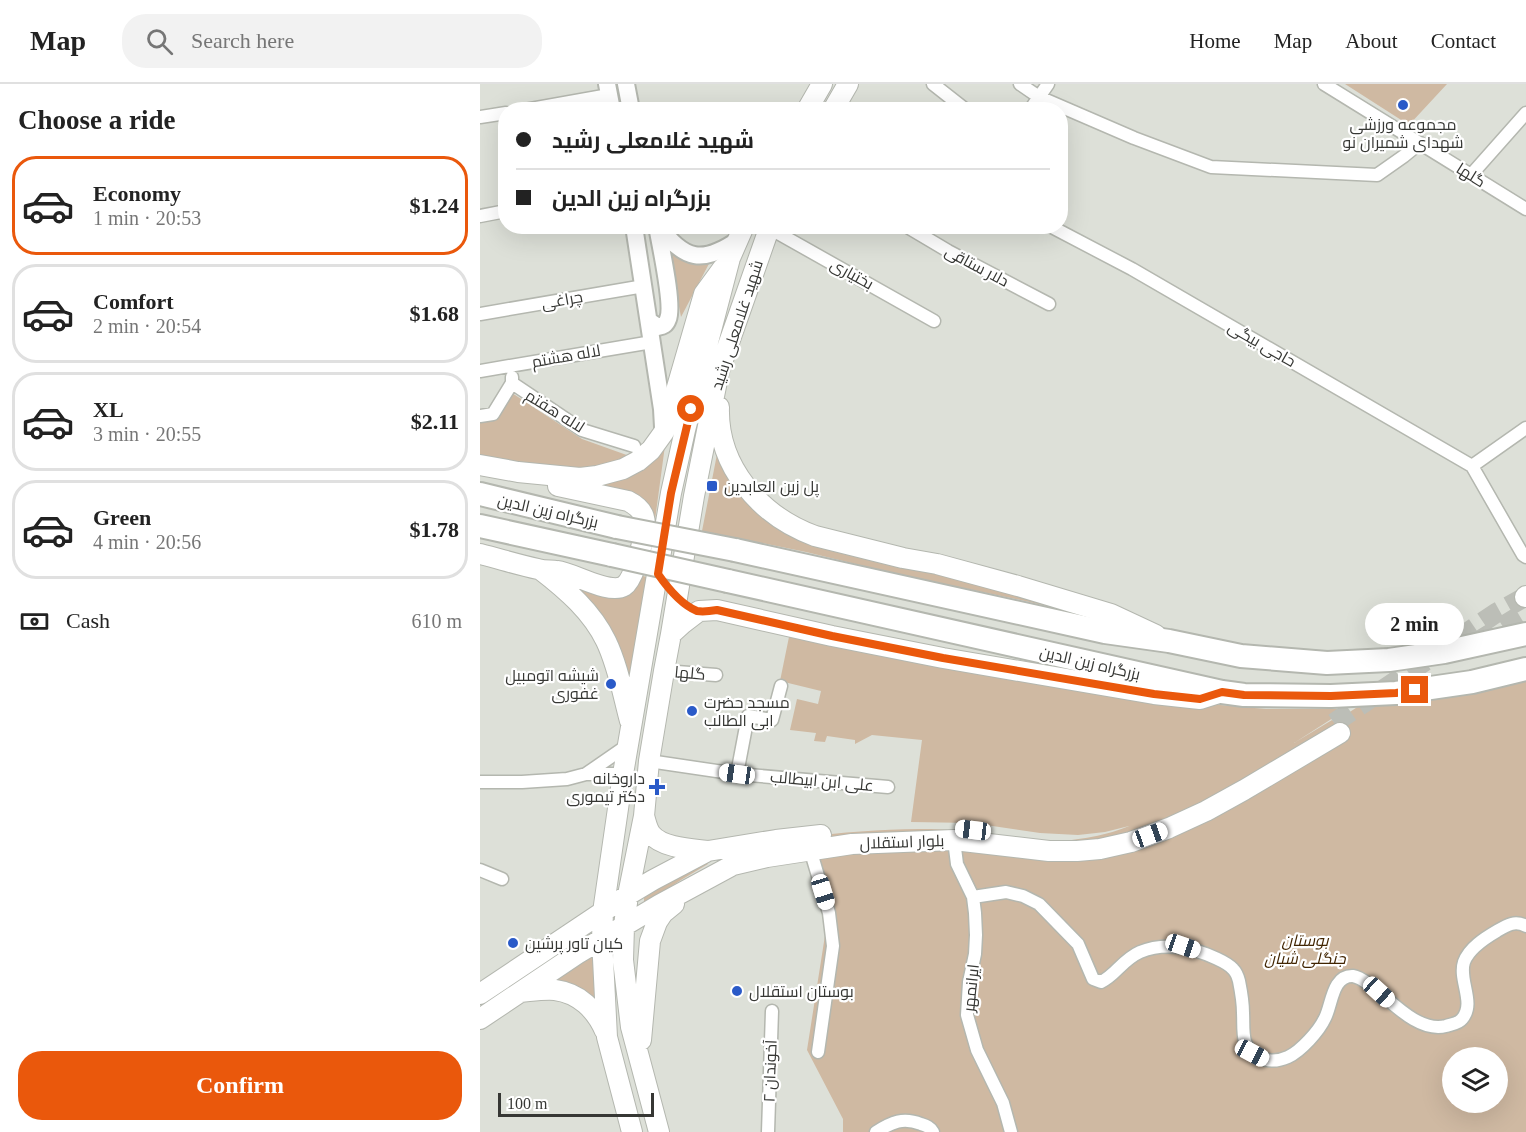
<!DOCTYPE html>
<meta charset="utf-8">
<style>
body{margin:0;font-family:"Times New Roman",Cairo,serif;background:#f2f2f2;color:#222;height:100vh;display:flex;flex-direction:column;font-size:22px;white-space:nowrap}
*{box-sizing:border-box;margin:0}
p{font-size:20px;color:#767676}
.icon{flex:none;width:33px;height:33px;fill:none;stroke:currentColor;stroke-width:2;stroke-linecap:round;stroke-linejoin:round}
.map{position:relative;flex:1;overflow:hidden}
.details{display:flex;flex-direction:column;background:#fff;width:480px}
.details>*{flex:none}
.hud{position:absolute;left:18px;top:18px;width:570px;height:132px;border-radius:24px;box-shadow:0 6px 24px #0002;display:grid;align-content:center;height:132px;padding:0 18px;background:#fff}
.buttons{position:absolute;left:962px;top:963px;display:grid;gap:12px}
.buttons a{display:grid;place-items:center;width:66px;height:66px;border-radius:50%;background:#fff;box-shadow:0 6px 24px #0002;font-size:30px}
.scale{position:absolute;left:18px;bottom:15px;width:156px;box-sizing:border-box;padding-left:6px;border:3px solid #363734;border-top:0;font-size:16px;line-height:21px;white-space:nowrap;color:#363734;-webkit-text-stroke:4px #fff;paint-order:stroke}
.end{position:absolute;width:27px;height:27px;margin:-14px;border:8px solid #ea580c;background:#fff;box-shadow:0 0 0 3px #fff}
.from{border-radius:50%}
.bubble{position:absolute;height:42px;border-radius:21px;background:#fff;box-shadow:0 6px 24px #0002;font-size:20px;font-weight:800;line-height:42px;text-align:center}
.car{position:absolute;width:18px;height:36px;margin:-18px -9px;border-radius:8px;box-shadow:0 0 4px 2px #0007;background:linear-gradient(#fff 24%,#345 0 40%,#fff 0 76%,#345 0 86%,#fff 0)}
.hud b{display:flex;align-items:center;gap:21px;height:57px;font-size:22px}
.hud b+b{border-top:2px solid #e0e0e0}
.hud i{width:15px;height:15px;background:#222}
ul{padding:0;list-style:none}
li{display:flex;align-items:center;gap:18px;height:99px;margin:0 12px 9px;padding:0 6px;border:3px solid #e0e0e0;border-radius:24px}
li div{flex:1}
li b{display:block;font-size:22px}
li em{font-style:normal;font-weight:800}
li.active{border-color:#ea580c}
li>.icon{width:54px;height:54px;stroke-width:1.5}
h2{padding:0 18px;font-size:27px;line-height:72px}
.pay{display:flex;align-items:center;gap:15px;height:66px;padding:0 18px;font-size:22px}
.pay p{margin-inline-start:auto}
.primary-button{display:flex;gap:12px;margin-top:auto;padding:12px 18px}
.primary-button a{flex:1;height:69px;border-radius:24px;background:#ea580c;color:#fff;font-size:24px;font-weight:800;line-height:69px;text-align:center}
header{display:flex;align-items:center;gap:36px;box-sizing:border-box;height:84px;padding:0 30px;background:#fff;border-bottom:2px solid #e0e0e0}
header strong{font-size:28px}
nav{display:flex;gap:33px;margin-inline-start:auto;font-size:21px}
.search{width:420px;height:54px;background:#f2f2f2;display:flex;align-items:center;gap:15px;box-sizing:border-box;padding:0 21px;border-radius:24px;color:#767676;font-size:22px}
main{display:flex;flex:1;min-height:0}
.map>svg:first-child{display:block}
.green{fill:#cfb9a2;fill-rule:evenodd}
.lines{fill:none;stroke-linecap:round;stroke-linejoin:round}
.primary-tunnel{stroke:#bcbeb7;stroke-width:20;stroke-dasharray:20 10;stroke-linecap:butt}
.street-casing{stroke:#b4b7af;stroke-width:15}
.secondary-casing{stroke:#b4b7af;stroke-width:20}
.primary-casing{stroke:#b4b7af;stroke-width:22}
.highway-casing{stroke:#b4b7af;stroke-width:26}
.street{stroke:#fff;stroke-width:12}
.secondary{stroke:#fff;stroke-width:16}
.primary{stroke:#fff;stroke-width:20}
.highway{stroke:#fff;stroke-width:22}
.highway-bridge-casing{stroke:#b4b7af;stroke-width:26;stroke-linecap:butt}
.highway-bridge{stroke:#fff;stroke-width:22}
.route{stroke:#ea580c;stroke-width:8}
.poi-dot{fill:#2a5ac8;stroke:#fff;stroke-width:2}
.labels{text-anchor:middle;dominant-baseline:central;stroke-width:4.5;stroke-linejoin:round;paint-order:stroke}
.poi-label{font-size:16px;fill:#363734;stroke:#fff;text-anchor:start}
.street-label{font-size:16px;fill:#363734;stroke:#fff}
.park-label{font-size:16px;font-style:italic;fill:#412400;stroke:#fff}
</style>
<header>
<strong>Map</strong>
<div class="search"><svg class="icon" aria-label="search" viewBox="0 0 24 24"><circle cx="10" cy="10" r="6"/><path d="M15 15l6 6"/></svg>Search here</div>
<nav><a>Home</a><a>Map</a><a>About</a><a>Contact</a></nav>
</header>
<main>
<section class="details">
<h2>Choose a ride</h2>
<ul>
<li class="active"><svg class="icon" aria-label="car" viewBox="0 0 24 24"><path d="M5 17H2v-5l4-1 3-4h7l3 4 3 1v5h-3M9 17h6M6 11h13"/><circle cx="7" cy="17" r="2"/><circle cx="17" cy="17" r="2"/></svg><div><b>Economy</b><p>1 min · 20:53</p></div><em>$1.24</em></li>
<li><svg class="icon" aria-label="car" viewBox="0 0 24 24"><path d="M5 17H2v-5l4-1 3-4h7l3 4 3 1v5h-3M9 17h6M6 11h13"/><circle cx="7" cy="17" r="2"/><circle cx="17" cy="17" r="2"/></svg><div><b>Comfort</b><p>2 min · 20:54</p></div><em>$1.68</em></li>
<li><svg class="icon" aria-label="car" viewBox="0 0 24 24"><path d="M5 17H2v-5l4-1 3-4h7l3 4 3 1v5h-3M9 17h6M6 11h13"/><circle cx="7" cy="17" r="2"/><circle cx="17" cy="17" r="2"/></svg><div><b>XL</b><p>3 min · 20:55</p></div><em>$2.11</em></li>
<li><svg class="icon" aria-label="car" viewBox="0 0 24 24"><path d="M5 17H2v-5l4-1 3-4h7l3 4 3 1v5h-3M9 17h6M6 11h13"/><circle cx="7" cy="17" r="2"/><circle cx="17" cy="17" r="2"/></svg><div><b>Green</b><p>4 min · 20:56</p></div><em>$1.78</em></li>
</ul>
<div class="pay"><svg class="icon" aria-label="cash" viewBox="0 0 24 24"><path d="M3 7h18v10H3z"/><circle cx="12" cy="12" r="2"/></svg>Cash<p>610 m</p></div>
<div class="primary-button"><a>Confirm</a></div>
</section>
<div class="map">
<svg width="1046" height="1048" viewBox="0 0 1046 1048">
<rect width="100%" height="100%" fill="#dde0d8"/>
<path class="green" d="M865,0H967L929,41Z
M187,158L232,174L201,233Z
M32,309L102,355L155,374L107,388L0,373V338L18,334Z
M186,354L175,436L165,422L102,398Z
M239,360L281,425L631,537L545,517L421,491L326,468L222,447Z
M159,491L171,494L149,615L83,493L129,509Z
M310,548L706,618L786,625H862L852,631L853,634L814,659L852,636L854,638L901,608L1046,579V1048H363V1035L327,966L346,845L344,817L323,753C377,747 431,742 487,747C514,749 541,756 568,757C591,758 629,751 649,742L625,748L598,751L560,749L492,739L431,738L442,656L392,651L375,660V656L347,652L345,658L334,657L336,649L310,646L317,615L338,620L341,607L300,597ZM972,974H1017V1018H972Z
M227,778L228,780L201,796L166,819L164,817V811Z
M113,871L123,931L68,902Z"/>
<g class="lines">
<path class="primary-tunnel" d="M997,558L1046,528
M854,639L1016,529L1045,513"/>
<g class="street-casing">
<path id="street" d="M453,0L486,26
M540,0L559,13L654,54L731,83L897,91L924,72L940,59
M844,0L1046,125
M45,26L129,11
M550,26L568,0
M0,33L26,29
M991,91L1046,29
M0,132L26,127
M426,142L468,167L569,220
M570,142L652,185L992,382
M289,144L454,237
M0,230L164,202
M0,287L172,258
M32,299L102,346L154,362
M0,332L13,330L32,299V293
M992,382L1043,471L1046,473
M992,382L1046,344
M184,587L236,591
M169,677L257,690L408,703
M106,690L148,661
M257,690L268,632L292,636L301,602
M0,698H42L87,695L106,690H143
M474,756L477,780L493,813L495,829L496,851L495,870L489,898L487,931L497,966L523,1019L531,1048
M330,765L349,829L353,862L338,968
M0,786L22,795
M493,813L526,808L543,812L559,820L598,860L613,895L621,898C636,891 642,876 660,868C679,860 697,861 717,867C727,870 747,878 753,885C756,888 758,893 759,897C761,907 763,918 763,929C764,946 760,963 778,973C788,978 797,978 808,973C821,967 839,947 845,934C852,921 852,891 873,892C880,893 887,899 893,903C912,918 939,949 966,942C972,940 978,940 982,935C996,919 978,896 984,878C989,864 1005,854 1017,847C1027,841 1035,836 1046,842
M288,1048L292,927
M396,1048C412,1038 423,1033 441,1040C447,1042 450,1043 453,1048"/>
</g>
<g class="secondary-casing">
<path id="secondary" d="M127,0L132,26
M146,0L151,26
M154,142L182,325L183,343
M179,142C204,177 223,180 258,156
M169,237L178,243C183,242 186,241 188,235C194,221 180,160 177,142"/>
</g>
<g class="primary-casing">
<path id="primary" d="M327,26L342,0
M353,26L368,0
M239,323C237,382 280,432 335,452L423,474L457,480L538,502L631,530L676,551
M0,381L38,388L100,394L117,392L143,385L158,377L171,366L184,348L224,210L243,184
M0,470C20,475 39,481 58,485C65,487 71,486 77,487C94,489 129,511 144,502C153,496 161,466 163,455C167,437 166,426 148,417L78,402
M61,486C87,506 112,528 126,557C138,582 143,611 150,637
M1045,513L1046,512
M191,550L202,540L219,527L237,526L352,552L463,574L674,610L720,615L742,608
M164,732C166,738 167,745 171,750C182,764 212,765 228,767
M41,908C52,907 64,905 75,906C99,909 116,926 125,947
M0,910L148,811L173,796L228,767L296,756L341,751
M0,935L97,870L179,821L253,781L287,773L372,760L474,756L569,767H597L620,765L651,758L689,744L726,727L764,706L860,649
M161,956L170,857L177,838L183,829L194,820
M152,1048L127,953L122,855L123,828L143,690L191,409L205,346L250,174L264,142
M179,1048L151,943L143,876L144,842L148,811L164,732L169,677L184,587L191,550L214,412L239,287L290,142"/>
</g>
<g class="highway-casing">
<path id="highway" d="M0,410L137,443
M0,442L132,471
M255,466L625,548L689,557L761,572L847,579L909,576L964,568L1046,550
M248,497L742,608L764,611L851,612L916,609L992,598L1046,585"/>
</g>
<use href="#street" class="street"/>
<use href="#secondary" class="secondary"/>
<use href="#primary" class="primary"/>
<use href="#highway" class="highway"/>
<g class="highway-bridge-casing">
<path id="highway-bridge" d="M137,443L255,466
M132,471L248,497"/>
</g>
<use href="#highway-bridge" class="highway-bridge"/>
</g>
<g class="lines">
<path class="route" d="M211,325L191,409L178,490C187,503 202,521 217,527C223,528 231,527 237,526L352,552L463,574L674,610L720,615L742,608L764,611L851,612L916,609L935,606"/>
</g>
<g class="poi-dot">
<circle cx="923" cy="21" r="6"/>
<rect x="226" y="396" width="12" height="12" rx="3"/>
<circle cx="131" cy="600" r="6"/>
<circle cx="212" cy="627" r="6"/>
<path d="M174 694h6v6h6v6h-6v6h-6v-6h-6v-6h6z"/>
<circle cx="33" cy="859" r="6"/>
<circle cx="257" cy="907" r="6"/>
</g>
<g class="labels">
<g class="poi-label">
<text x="923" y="40" text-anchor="middle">مجموعه ورزشی<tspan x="923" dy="18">شهدای شمیران نو</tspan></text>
<text x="244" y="402">پل زین العابدین</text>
<text x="119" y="591" text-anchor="end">شیشه اتومبیل<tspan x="119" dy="18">غفوری</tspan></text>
<text x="224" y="618">مسجد حضرت<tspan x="224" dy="18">ابی الطالب</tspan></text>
<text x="165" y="694" text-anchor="end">داروخانه<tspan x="165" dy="18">دکتر تیموری</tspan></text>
<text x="45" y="859">کیان تاور پرشین</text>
<text x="269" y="907">بوستان استقلال</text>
</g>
<g class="street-label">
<text transform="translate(991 91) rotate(32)">گلها</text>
<text transform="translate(497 182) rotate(28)">دلار ستاقی</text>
<text transform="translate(372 190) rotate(29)">بختیاری</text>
<text transform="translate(82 216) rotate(-10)">چراغی</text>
<text transform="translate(257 241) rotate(-72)">شهید غلامعلی رشید</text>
<text transform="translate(782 260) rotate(30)">حاجی بیگی</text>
<text transform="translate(86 272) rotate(-10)">لاله هشتم</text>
<text transform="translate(75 327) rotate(32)">لاله هفتم</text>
<text transform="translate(68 427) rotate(13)">بزرگراه زین الدین</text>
<text transform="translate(610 579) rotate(13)">بزرگراه زین الدین</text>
<text transform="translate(210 589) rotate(5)">گلها</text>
<text transform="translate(342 697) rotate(5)">علی ابن ابیطالب</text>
<text transform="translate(422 758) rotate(-2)">بلوار استقلال</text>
<text transform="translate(491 904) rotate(-84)">ایرانمهر</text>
<text transform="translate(290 987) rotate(-88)">آخوندان ۲</text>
</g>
<g class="park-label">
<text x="825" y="856">بوستان<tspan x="825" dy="18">جنگلی شیان</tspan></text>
</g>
</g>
</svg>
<div class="buttons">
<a><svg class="icon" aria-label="layers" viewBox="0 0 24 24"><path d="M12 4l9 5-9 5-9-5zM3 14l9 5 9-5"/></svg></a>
</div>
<div class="scale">100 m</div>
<i class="end from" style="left:211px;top:325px"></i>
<i class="end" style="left:935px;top:606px"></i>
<div class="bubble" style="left:885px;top:519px;width:99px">2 min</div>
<i class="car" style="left:257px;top:690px;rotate:278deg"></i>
<i class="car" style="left:493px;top:746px;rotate:277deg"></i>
<i class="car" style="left:670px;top:751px;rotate:70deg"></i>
<i class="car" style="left:343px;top:808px;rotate:163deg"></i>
<i class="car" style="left:703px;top:862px;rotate:109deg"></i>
<i class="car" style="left:899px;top:908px;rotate:132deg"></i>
<i class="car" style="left:772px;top:969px;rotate:118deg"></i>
<div class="hud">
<b><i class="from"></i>شهید غلامعلی رشید</b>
<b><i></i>بزرگراه زین الدین</b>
</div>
</div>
</main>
